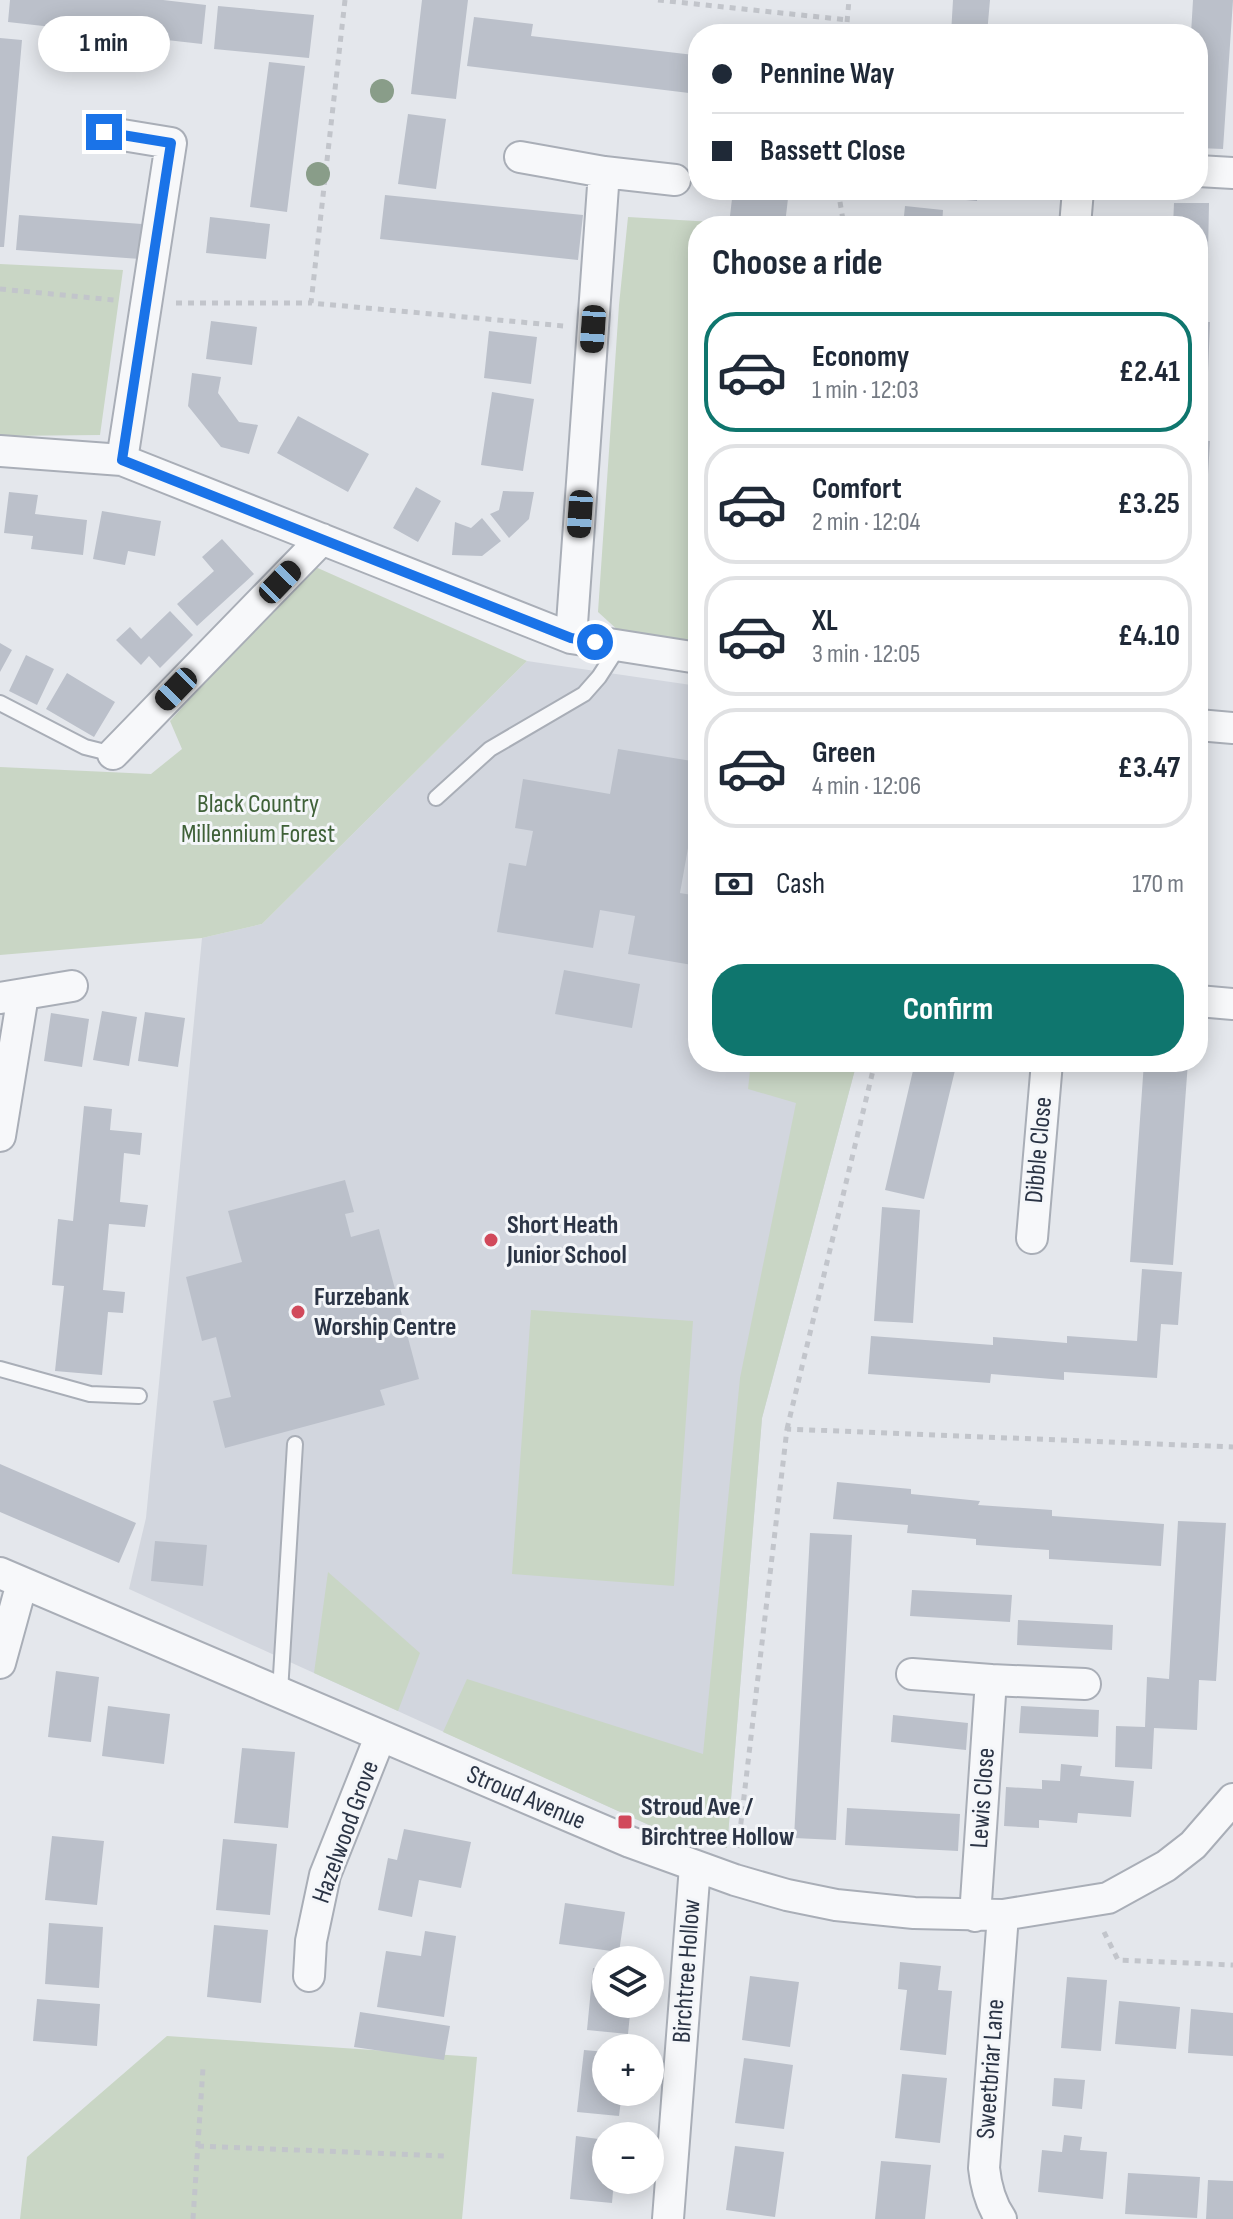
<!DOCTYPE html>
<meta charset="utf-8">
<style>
body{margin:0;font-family:"Sofia Sans Condensed",sans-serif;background:#f6f6f7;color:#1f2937;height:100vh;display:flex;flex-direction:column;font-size:30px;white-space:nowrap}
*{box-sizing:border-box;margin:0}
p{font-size:26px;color:#747a83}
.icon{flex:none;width:44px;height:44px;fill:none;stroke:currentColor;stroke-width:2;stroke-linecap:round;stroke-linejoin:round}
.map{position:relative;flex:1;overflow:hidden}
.side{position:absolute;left:688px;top:216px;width:520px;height:856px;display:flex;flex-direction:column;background:#fff;border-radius:32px;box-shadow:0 4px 20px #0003}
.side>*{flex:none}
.guide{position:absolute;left:688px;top:24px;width:520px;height:176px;border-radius:32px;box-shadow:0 4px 20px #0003;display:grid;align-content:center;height:176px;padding:0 24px;background:#fff}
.buttons{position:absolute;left:592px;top:1946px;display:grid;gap:16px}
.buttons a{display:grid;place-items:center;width:72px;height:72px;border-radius:50%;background:#fff;box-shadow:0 4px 20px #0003;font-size:40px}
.end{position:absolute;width:36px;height:36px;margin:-18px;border:10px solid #1a73e8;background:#fff;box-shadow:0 0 0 4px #fff}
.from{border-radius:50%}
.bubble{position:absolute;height:56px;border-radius:28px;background:#fff;box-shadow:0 4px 20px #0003;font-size:26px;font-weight:700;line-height:56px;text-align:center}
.car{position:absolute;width:24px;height:48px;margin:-24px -12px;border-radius:10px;box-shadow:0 0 6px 2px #0007;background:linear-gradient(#222 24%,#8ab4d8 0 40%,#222 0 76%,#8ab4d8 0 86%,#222 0)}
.guide b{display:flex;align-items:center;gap:28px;height:76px;font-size:30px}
.guide b+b{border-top:2px solid #e0e1e3}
.guide i{width:20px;height:20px;background:#1f2937}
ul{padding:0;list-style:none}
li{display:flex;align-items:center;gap:24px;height:120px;margin:0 16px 12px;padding:0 8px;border:4px solid #e0e1e3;border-radius:32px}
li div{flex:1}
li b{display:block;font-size:30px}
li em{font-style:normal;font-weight:700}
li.selected{border-color:#0f766e}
li>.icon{width:72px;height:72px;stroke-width:1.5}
h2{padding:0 24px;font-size:36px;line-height:96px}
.pay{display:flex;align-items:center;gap:20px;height:88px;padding:0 24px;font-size:30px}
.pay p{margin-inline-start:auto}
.primary-button{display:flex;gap:16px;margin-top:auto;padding:16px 24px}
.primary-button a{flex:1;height:92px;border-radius:32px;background:#0f766e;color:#fff;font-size:32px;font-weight:700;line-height:92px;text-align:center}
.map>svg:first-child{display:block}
.built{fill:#d2d6de}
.green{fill:#c9d6c5}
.building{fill:#bbc0ca}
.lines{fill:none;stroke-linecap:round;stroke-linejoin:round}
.service-casing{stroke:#a9aeb7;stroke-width:18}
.minor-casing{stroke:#a9aeb7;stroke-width:34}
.path{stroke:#c2c5cb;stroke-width:5;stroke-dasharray:6 6;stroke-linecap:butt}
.service{stroke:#f7f8fa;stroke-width:14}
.minor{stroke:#f7f8fa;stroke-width:30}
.tree{fill:#899d89}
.route{stroke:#1a73e8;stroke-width:10}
.poi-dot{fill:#d1495b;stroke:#f4f6f9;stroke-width:3}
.labels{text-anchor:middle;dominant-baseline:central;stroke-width:6;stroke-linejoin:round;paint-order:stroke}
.park-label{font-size:26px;fill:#3f6138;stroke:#f4f6f9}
.street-label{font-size:26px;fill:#2b3445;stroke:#f4f6f9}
.poi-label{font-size:26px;font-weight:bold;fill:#2b3445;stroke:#f4f6f9;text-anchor:start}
</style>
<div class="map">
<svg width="1233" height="2219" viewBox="0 0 1233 2219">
<rect width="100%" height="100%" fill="#e4e7ec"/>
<path class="built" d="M527,661L698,686V1062H857L762,1418L727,1848L649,1825L129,1589L146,1518L202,938L262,924Z"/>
<path class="green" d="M628,217L783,226H698V641L621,633L598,612L619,305Z
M0,264L123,270L100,435L0,436Z
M311,565L527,661L262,924L202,938L0,955V767L151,774L182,749L170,721Z
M751,1062H857L762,1418L727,1848L649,1825L443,1732L467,1679L703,1754L740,1378L796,1103L748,1089Z
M531,1310L693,1321L674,1586L512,1574Z
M328,1572L420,1653L398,1711L314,1673Z
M167,2036L477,2057L462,2219H20L27,2157Z"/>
<path class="building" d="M10,0H163L206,5L202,44L8,22Z
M422,0H468L456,99L411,94Z
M953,0H990L987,34H951Z
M1193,0H1233L1223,149L1198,148V34H1191Z
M218,6L314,15L309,58L214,49Z
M474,17L533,24L531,36L694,55L689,93L467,66Z
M0,38L22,40L4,247H0Z
M269,62L305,66L287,212L250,207Z
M408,114L446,119L436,189L398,184Z
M733,190H789L785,224L730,216Z
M956,190H978L977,201L955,199Z
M385,195L583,215L578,260L380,239Z
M1174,203H1209L1207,306H1198V226H1173Z
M905,206L943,210L942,226H903Z
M19,215L142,224L140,259L16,250Z
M210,217L270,224L266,259L206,253Z
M211,321L257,327L252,365L206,359Z
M1198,322H1210L1206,422H1198Z
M489,331L537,337L531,384L484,378Z
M192,373L221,377L218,393L239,422L258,425L249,454L221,447L188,406Z
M492,392L534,399L523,471L481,465Z
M298,416L369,454L348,492L277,453Z
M1198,440L1210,441L1204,541H1198Z
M416,487L441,501L418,542L393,528Z
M503,491L534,492L529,519L509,538L490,514L499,510Z
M9,492L38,495L35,514L87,520L83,555L31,549L33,536L4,533Z
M102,511L161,521L155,556L128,551L125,565L93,559Z
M482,518L501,541L482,556L452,555L455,522L471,528Z
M222,539L254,574L197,626L177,604L214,571L202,557Z
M1198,560H1203L1201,610H1198Z
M170,611L193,635L160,668L149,656L141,665L116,640L130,627L141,639Z
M0,643L12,650L0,672Z
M26,655L54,669L37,705L9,691Z
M67,673L115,702L94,737L46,709Z
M618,749L698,762V850L688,848L680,893L698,896V966L628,954L635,916L600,910L593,948L497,932L509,863L526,866L533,831L515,828L523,779L610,794Z
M564,970L640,984L632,1028L555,1014Z
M102,1011L137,1017L129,1066L93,1060Z
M145,1012L185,1018L178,1067L138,1061Z
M51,1013L89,1019L82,1067L44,1061Z
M915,1062H957L924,1199L885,1190Z
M1144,1062H1188L1173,1265L1130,1262Z
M84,1106L112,1109L110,1130L142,1133L140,1155L124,1153L120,1202L148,1205L145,1227L109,1224L103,1290L125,1292L123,1313L108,1312L102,1375L55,1371L64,1286L52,1285L58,1219L73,1221Z
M345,1180L354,1212L345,1214L351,1237L379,1229L419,1379L380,1390L385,1405L225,1448L213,1401L231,1397L216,1337L202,1341L186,1277L242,1262L228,1211Z
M882,1207L920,1210L913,1323L874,1321Z
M1142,1269L1182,1272L1178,1325L1161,1324L1157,1378L1064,1372V1380L991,1374L990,1383L868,1374L871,1336L993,1345V1337L1067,1343V1336L1137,1341Z
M0,1464L136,1523L119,1563L0,1512Z
M837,1482L911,1489V1494L980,1501L978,1505L1052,1510V1516L1164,1524L1161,1566L1049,1559V1550L976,1545V1539L907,1533L908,1525L833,1519Z
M1178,1521L1226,1523L1216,1681L1199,1680L1197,1730L1154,1728L1152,1769L1115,1767L1116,1726L1145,1727L1147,1677L1169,1679Z
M810,1533L852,1535L836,1840L794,1838Z
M155,1541L207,1545L203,1586L151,1581Z
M912,1590L1012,1595L1010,1622L910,1616Z
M1018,1620L1113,1625L1112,1650L1017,1645Z
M56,1671L99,1677L91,1742L48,1737Z
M108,1706L170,1714L164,1764L102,1756Z
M1021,1706L1099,1710L1098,1737L1019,1733Z
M893,1715L968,1723L966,1750L891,1742Z
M242,1748L295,1752L288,1828L234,1823Z
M1061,1764L1082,1766L1080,1776L1134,1781L1131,1817L1078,1813L1077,1823L1039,1820V1828L1004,1826L1006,1787L1042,1789V1780L1060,1781Z
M847,1808L960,1814L958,1851L845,1845Z
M404,1829L471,1842L461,1888L419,1880L412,1917L378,1910L388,1858L397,1860Z
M52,1836L104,1841L97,1905L45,1900Z
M223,1839L277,1844L270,1915L216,1910Z
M565,1903L625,1912L619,1952L559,1944Z
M49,1923L103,1927L99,1988L45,1984Z
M214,1925L268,1930L261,2003L207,1997Z
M425,1931L456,1936L444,2017L377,2007L386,1951L421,1956Z
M900,1962L941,1966L938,1990L952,1991L946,2055L900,2050L907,1990L898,1989Z
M593,1968L606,1969V2004H631L628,2034L587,2030Z
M750,1976L799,1982L790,2047L742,2040Z
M1067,1977L1107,1980L1101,2051L1061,2048Z
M37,1999L100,2004L97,2046L33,2041Z
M1119,2001L1180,2007L1176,2049L1115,2044Z
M1191,2009L1233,2013V2056L1188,2053Z
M360,2012L450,2026L444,2060L354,2047Z
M584,2050L606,2052V2092H622L619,2116L577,2112Z
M744,2058L793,2065L784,2129L735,2123Z
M902,2074L947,2078L940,2143L895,2138Z
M1054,2078L1085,2080L1082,2109L1052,2106Z
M1064,2135L1082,2137L1080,2150L1107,2152L1103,2199L1038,2192L1042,2150L1062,2152Z
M576,2136L606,2140V2180H614L612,2203L570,2199Z
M735,2146L784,2152L775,2217L726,2210Z
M881,2161L931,2165L925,2219H875Z
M1128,2173L1200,2177L1197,2218L1125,2214Z
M1208,2180L1233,2181V2219H1206Z"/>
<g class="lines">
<g class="service-casing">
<path id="service" d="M0,703L85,747L113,754
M436,798L490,749L584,694L599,677L619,646
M0,1369L90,1394L139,1396
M280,1692L295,1444"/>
</g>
<g class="minor-casing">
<path id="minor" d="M104,132L171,143L122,460
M520,157L604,172L675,180
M1198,171L1233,173
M1075,226L1078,190
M0,451L122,460L571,638L698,658
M571,638L604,172
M1198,725L1233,728
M113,754L322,539
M0,998L72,986
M1198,1001L1233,1004
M0,1136L23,995
M1032,1238L1047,1062
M0,1573L630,1842L735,1880L787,1895L836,1905L914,1913L1003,1915L1108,1898L1166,1866L1193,1845L1233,1799
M0,1663L22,1583
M912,1674L991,1680
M975,1916L991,1680L1085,1684
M309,1976L311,1941L325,1875L380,1737
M668,2219L695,1866
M1001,2219C990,2203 986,2187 984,2168L1003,1915"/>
</g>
<path class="path" d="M345,0L311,303L564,326
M658,0L848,20
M846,34L849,0
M838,190L844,226
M0,289L114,300
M176,303H311
M787,1429L875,1062
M738,1848L787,1429L1233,1447
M1104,1932L1118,1960L1233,1965
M198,2146L445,2156
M193,2219L203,2068"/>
<use href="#service" class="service"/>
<use href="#minor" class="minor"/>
</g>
<g class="tree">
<circle cx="382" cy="91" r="12"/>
<circle cx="318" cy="174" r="12"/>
</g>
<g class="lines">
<path class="route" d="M104,132L171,143L122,460L571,638L595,642"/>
</g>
<g class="poi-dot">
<circle cx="491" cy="1240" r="8"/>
<circle cx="298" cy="1312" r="8"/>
<rect x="617" y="1814" width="16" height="16" rx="4"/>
</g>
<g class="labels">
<g class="park-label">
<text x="258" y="804">Black Country<tspan x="258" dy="30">Millennium Forest</tspan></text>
</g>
<g class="street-label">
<text transform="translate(1039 1150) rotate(-85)">Dibble Close</text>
<text transform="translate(526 1798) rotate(23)">Stroud Avenue</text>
<text transform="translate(983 1798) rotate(-86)">Lewis Close</text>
<text transform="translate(346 1832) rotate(-70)">Hazelwood Grove</text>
<text transform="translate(687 1971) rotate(-86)">Birchtree Hollow</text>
<text transform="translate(991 2069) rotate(-86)">Sweetbriar Lane</text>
</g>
<g class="poi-label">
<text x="507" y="1225">Short Heath<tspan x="507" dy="30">Junior School</tspan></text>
<text x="314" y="1297">Furzebank<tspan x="314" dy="30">Worship Centre</tspan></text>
<text x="641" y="1807">Stroud Ave /<tspan x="641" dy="30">Birchtree Hollow</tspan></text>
</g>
</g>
</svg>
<div class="buttons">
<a><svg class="icon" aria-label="layers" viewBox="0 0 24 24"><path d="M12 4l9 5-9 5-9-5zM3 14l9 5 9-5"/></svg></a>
<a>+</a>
<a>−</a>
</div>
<i class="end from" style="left:595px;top:642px"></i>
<i class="end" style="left:104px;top:132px"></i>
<div class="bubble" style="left:38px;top:16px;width:132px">1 min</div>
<i class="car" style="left:593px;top:329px;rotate:184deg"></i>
<i class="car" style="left:580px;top:514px;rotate:184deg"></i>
<i class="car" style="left:280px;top:582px;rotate:44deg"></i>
<i class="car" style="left:176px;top:689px;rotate:224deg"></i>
<div class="guide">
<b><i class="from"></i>Pennine Way</b>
<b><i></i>Bassett Close</b>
</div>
<section class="side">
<h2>Choose a ride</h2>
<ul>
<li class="selected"><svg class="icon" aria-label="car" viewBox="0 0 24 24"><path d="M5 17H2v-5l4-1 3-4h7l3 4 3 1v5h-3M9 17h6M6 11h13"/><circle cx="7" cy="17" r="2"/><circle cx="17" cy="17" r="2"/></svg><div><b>Economy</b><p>1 min · 12:03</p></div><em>£2.41</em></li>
<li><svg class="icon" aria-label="car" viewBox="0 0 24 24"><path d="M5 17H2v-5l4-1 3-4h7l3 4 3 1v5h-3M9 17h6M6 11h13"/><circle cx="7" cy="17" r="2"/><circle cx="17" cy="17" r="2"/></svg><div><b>Comfort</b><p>2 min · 12:04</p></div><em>£3.25</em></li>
<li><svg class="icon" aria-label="car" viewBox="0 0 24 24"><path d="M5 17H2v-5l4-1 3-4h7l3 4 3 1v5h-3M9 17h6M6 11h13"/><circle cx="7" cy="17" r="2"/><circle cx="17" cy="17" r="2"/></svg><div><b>XL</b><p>3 min · 12:05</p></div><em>£4.10</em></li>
<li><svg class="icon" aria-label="car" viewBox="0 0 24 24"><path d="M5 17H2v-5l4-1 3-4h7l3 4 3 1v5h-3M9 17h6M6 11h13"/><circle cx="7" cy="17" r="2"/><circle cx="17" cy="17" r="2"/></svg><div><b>Green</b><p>4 min · 12:06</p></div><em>£3.47</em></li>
</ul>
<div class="pay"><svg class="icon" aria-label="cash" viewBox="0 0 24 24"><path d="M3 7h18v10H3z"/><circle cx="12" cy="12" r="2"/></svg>Cash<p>170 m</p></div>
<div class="primary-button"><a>Confirm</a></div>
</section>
</div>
